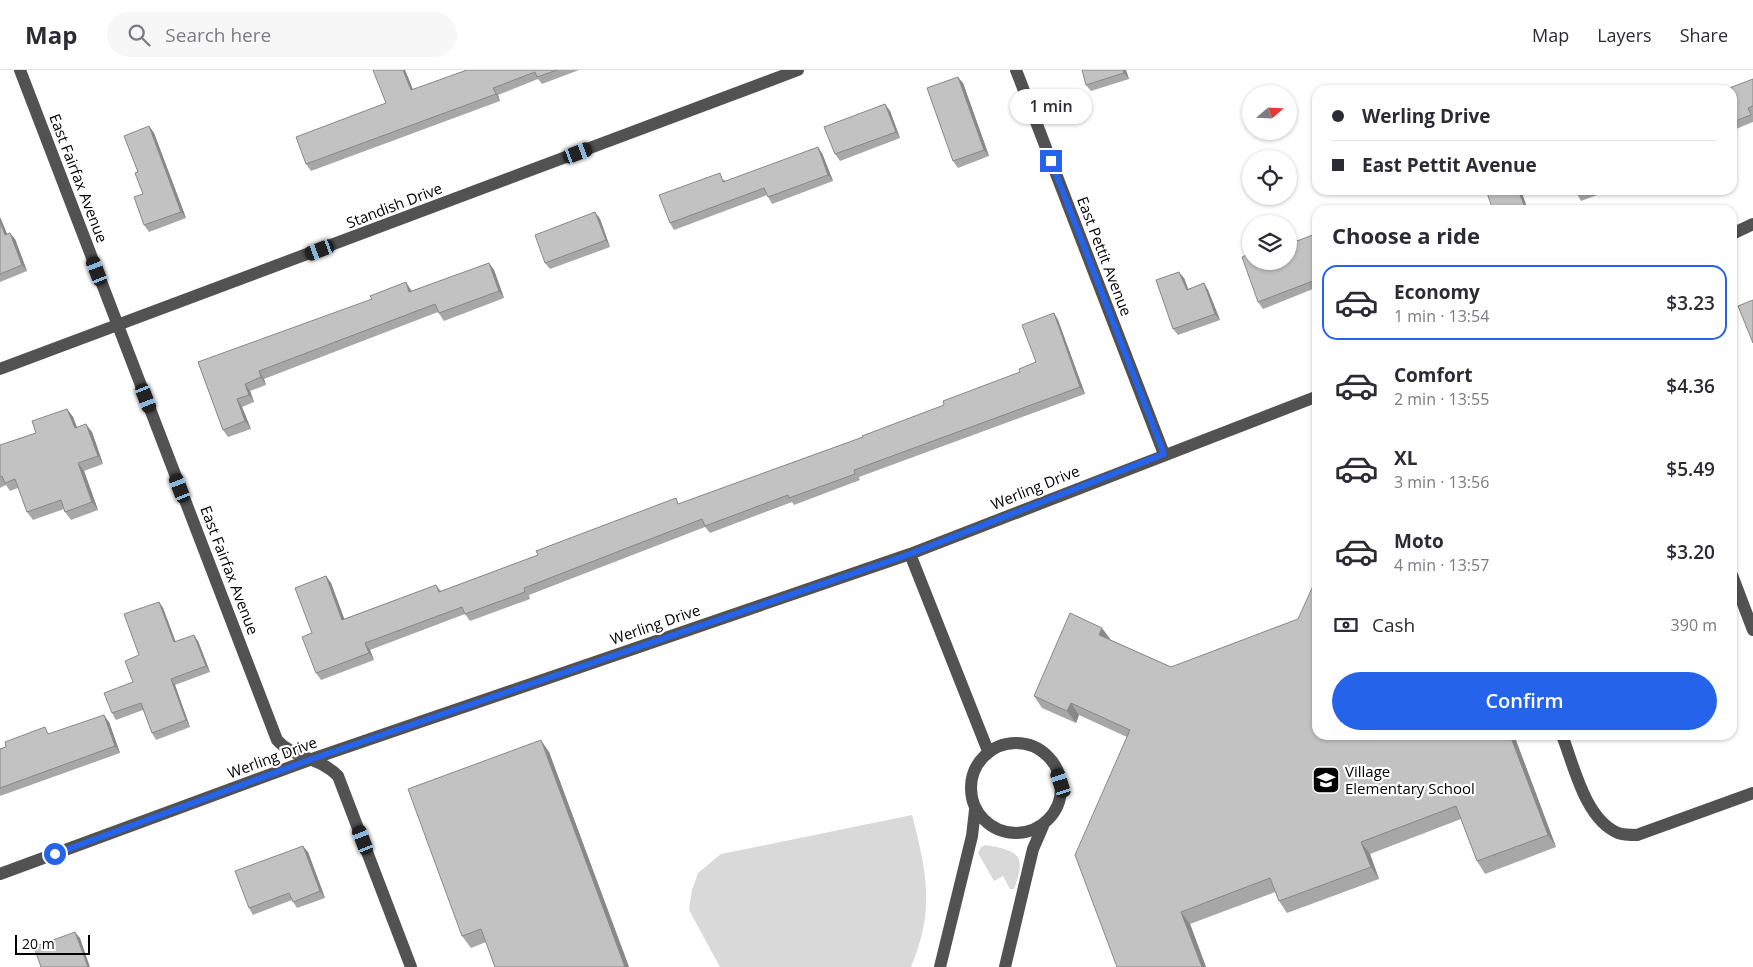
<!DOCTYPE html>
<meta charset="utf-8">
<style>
body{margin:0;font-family:"Open Sans",sans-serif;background:#f7f7f7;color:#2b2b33;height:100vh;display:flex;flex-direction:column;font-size:19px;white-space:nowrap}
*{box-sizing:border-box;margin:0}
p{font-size:16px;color:#7c7c81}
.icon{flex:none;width:28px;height:28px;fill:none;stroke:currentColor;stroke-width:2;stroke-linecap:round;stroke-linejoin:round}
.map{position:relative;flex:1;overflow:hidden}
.sheet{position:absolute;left:1312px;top:135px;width:425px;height:535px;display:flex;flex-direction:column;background:#fff;border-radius:15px;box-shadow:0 1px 4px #0004}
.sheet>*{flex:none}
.hud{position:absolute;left:1312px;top:15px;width:425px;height:110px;border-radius:15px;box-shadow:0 1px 4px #0004;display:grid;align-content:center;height:110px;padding:0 20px;background:#fff}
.needle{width:32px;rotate:71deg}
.fabs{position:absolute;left:1242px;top:15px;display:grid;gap:10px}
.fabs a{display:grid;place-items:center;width:55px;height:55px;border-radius:50%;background:#fff;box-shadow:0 1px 4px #0004;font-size:25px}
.scale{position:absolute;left:15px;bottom:12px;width:75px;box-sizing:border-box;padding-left:5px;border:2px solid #000;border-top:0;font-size:14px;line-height:18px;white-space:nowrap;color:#000;-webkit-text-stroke:4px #fff;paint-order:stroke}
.end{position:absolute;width:22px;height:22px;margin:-11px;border:6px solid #2563eb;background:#fff;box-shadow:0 0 0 2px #fff}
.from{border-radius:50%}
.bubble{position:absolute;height:35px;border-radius:18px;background:#fff;box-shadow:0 1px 4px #0004;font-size:16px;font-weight:600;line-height:35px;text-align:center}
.car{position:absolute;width:15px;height:30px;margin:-15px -8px;border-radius:6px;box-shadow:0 0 4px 1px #0007;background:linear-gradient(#222 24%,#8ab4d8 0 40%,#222 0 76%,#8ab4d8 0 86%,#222 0)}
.hud b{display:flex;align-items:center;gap:18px;height:48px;font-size:19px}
.hud b+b{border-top:1px solid #e1e1e2}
.hud i{width:12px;height:12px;background:#2b2b33}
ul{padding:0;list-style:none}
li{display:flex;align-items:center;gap:15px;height:75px;margin:0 10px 8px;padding:0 10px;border:2px solid transparent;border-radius:15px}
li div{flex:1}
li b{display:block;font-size:19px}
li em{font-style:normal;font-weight:600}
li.on{border-color:#2563eb}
li>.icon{width:45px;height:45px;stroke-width:1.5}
h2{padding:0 20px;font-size:22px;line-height:60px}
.pay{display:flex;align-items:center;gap:12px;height:55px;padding:0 20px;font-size:19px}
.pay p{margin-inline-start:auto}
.primary-button{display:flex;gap:10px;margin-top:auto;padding:10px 20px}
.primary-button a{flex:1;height:58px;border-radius:30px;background:#2563eb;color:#fff;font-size:20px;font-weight:600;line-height:58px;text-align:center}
header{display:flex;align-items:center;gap:30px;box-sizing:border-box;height:70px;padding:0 25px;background:#fff;border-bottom:1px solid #e1e1e2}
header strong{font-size:24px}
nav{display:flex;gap:28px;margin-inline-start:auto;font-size:18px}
.search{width:350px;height:45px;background:#f7f7f7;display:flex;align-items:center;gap:12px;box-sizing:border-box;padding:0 18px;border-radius:28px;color:#7c7c81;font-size:19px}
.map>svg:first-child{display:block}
.green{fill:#d9d9d9}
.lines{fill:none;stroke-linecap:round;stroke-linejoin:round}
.minor{stroke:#525252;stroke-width:12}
.wall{fill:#a7a7a7}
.shaded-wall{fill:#888}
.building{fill:#c2c2c2;stroke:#888}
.route{stroke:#2563eb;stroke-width:6}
.labels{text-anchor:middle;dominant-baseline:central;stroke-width:4.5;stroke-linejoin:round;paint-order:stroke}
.street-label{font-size:15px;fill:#000;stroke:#fff}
.poi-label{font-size:15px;fill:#000;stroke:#fff;text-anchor:start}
</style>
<header>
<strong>Map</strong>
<div class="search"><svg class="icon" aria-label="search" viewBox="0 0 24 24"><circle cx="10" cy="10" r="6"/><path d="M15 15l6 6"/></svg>Search here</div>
<nav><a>Map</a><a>Layers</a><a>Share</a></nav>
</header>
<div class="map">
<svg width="1753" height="897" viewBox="0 0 1753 897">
<rect width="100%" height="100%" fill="#fff"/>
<path class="green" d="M912,745C927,803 935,840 911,897H720L689,840L692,820L698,803L721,784Z
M986,775C1019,781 1027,785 1014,819H1010L1003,806L994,811L978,783L981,777Z"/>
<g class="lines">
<path class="minor" d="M20,0L277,670C294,689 320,687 338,706L411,897
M1016,0L1164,384
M1732,164L1753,154
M0,299L798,0
M910,484L988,681
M1732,505L1753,560
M1562,665C1574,696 1585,749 1618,763C1624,765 1631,765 1637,765L1753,723
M971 718a45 45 0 1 1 90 0a45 45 0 1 1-90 0Z
M0,804L312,689L910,484L1318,326
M940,897L972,766L975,740
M1005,897L1033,779L1043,756"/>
</g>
<path class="wall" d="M375,0H405L413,20L467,0H579L542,14L538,9L498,25L500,31L311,101L306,94L386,33Z
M1082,0H1126L1129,9L1091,21L1086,15Z
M1753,9V52L1736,59L1732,54V20Z
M963,13L989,86L958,98L953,91Z
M890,41L900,68L840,91L835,84Z
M149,56L154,63L186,148L149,162L144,155L143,124L138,102Z
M822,83L833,111L772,134L767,125L674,160L670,153L724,109L725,111Z
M1575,120H1599L1600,124L1581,131L1577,124Z
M595,142L600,149L610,177L550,199L545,193Z
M0,147L7,164L15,169L27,201L0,212Z
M1318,163V217L1263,239L1258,232L1251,191Z
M489,193L494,200L504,228L444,251L438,242L264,309L266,315L250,321L254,332L242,337L251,359L228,367L223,360L198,292L411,220L412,221Z
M1184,208L1188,219L1204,213L1208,220L1220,250L1178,265L1173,259Z
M1054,243L1058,250L1085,324L859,407L860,410L794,435L792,432L710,463L705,457L529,525L530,529L470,551L465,544L370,580L374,590L321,610L316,603L312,563L326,506L331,513L344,549L436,515L441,521L863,367L944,335L1020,302L1036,292Z
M67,339L73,347L77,357L92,362L103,394L84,401L98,440L71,450L65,442L64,439L33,450L27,442L18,418L10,421L6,415L0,418V375L36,363Z
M159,532L163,538L176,572L198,571L210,602L175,615L190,657L156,670L152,663L143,640L116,650L112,643L133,612L139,585Z
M1111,570L1171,597L1514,665L1556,777L1485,804L1477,791L1461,749L1370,784L1379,809L1287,843L1279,831L1275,822L1190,854L1206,897H1117L1127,667L1079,645L1076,653L1042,638L1034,626Z
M109,652L120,683L0,726V679L50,664Z
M549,682L629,897H495L486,872L471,878L462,866Z
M308,782L325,828L297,838L292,830L253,845L249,838Z"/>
<path class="shaded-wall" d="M403,0H405L416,27L411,20Z
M1123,0H1126L1129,9L1124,3Z
M958,7L963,13L989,86L984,80Z
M493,18L498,25L500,31L496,24Z
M885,34L890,41L900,68L896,62Z
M149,56L154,63L186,148L181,142Z
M818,77L822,83L833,111L828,105Z
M1518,120H1521L1528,140H1526Z
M595,142L600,149L610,177L606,170Z
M0,147L10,171L5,165L0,152Z
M10,163L15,169L27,201L22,195Z
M489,193L494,200L504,228L499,221Z
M1179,202L1184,208L1191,226L1187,220Z
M406,212L411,220L415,230L409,222Z
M1204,213L1208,220L1220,250L1215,244Z
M1054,243L1058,250L1085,324L1080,317Z
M259,301L264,309L266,315L261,307Z
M245,314L250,321L254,332L249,325Z
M237,329L242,337L251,359L245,351Z
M67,339L73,347L80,366L75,358Z
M86,354L92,362L103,394L98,386Z
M78,393L84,401L98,440L92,432Z
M326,506L331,513L347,556L342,550Z
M159,532L163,538L178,579L174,572Z
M1102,558L1111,570L1099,565Z
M194,565L198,571L210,602L206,596Z
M365,573L370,580L374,590L369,583Z
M171,609L175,615L190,657L186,650Z
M1071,633L1079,645L1076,653L1067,641Z
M104,645L109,652L120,683L115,676Z
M1510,665H1514L1556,777L1548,765Z
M541,670L549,682L629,897H625Z
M1361,772L1370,784L1379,809L1371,797Z
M303,776L308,782L325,828L320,821Z
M1181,842L1190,854L1206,897H1202Z
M75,862L80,868L90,897H88Z"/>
<path class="building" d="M373,0H403L411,20L467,0H557L537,7L535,2L493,18L496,24L306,94L296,67L386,33Z
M1082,0H1123L1124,3L1086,15Z
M958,7L984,80L953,91L927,18Z
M1753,9V36L1748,38L1751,45L1732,52V20H1724Z
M885,34L896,62L835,84L824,57Z
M149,56L181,142L144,155L134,127L143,124L135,103L138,102L124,66Z
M818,77L828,105L768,127L764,118L670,153L659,125L720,103L723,112Z
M1486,120H1518L1526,140H1493Z
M1575,120H1588L1577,124Z
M595,142L606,170L545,193L535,165Z
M0,152L5,165L10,163L22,195L0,204Z
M1318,163V209L1258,232L1242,187L1251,183V191H1289V174Z
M489,193L499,221L439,243L435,234L259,301L261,307L245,314L249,325L237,329L245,351L223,360L198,292L372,229L370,226L406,212L409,222Z
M1179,202L1187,220L1204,213L1215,244L1173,259L1156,210Z
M1753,230V273L1738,236Z
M1054,243L1080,317L854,400L855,404L789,428L788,425L705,456L702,449L524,518L525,522L465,544L462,537L365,573L369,583L316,603L302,567L312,563L295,518L326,506L342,550L436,515L439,522L538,485L536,481L676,428L678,434L863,367L862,366L944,335L943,331L1020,302L1019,299L1036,292L1022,255Z
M67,339L75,358L86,354L98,386L78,393L92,432L65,442L61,430L27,442L15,409L5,413L2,406L0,407V375L36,363L32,351Z
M1318,505V665H1510L1548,765L1477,791L1456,736L1361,772L1371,797L1279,831L1270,808L1181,842L1202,897H1117L1075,785L1130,660L1071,633L1067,641L1034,626L1070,543L1102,558L1099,565L1171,597L1298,549Z
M159,532L174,572L194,565L206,596L171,609L186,650L152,663L141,633L112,643L104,623L133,612L125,591L139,585L124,544Z
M104,645L115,676L0,718V679L6,677L5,672L45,657L48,664Z
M541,670L625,897H495L481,859L462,866L408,719Z
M303,776L320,821L293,832L289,823L249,838L235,801Z
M75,862L88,897H41L34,877Z"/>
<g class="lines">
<path class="route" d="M55,784L312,689L910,484L1164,384L1051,91"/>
</g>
<defs>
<g id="school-square" transform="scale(1.4375)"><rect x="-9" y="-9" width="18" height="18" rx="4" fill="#000" stroke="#fff"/><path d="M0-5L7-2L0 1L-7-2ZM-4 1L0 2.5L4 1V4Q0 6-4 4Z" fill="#fff"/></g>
</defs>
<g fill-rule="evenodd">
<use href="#school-square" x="1326" y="710"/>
</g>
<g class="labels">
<g class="street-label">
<text transform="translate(79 108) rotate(69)">East Fairfax Avenue</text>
<text transform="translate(394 135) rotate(-21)">Standish Drive</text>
<text transform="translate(1105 186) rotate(69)">East Pettit Avenue</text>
<text transform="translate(1035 417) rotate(-22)">Werling Drive</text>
<text transform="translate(230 500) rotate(69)">East Fairfax Avenue</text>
<text transform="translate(655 554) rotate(-19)">Werling Drive</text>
<text transform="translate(272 687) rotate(-20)">Werling Drive</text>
</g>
<g class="poi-label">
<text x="1345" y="701">Village<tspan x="1345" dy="17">Elementary School</tspan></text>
</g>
</g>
</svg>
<div class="fabs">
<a><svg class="needle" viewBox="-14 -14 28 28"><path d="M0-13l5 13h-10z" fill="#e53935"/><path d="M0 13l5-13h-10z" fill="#7c7c81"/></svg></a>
<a><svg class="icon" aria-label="locate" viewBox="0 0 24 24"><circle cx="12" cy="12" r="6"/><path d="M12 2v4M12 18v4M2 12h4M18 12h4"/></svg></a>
<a><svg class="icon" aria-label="layers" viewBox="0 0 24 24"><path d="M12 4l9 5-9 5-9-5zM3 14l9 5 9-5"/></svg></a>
</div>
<div class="scale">20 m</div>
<i class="end from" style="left:55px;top:784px"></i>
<i class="end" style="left:1051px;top:91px"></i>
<div class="bubble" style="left:1010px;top:19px;width:82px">1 min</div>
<i class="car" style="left:578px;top:83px;rotate:69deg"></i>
<i class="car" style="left:320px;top:180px;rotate:249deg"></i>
<i class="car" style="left:97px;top:201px;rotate:339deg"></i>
<i class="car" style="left:146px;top:328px;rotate:159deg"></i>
<i class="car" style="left:180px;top:418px;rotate:339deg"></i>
<i class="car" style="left:1061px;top:713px;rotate:342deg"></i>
<i class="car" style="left:363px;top:770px;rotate:339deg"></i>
<div class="hud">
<b><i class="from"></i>Werling Drive</b>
<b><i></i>East Pettit Avenue</b>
</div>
<section class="sheet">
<h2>Choose a ride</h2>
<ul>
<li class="on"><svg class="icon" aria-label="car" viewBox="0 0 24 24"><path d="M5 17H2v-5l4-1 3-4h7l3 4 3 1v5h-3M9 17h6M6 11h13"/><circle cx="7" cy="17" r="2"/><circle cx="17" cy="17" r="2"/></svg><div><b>Economy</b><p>1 min · 13:54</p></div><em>$3.23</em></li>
<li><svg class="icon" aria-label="car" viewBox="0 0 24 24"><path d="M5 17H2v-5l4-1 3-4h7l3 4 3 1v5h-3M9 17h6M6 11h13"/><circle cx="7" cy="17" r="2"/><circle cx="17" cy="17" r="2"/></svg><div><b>Comfort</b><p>2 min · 13:55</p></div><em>$4.36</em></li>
<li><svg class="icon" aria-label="car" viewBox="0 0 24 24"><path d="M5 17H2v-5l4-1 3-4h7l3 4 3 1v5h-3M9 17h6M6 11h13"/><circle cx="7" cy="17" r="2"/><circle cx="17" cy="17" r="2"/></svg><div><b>XL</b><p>3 min · 13:56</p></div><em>$5.49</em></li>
<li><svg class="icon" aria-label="car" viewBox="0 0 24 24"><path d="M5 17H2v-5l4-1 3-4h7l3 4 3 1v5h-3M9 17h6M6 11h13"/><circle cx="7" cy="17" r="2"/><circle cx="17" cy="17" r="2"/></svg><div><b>Moto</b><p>4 min · 13:57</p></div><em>$3.20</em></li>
</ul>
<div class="pay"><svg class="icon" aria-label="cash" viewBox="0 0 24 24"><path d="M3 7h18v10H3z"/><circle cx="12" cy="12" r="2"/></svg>Cash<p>390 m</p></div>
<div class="primary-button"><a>Confirm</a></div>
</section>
</div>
